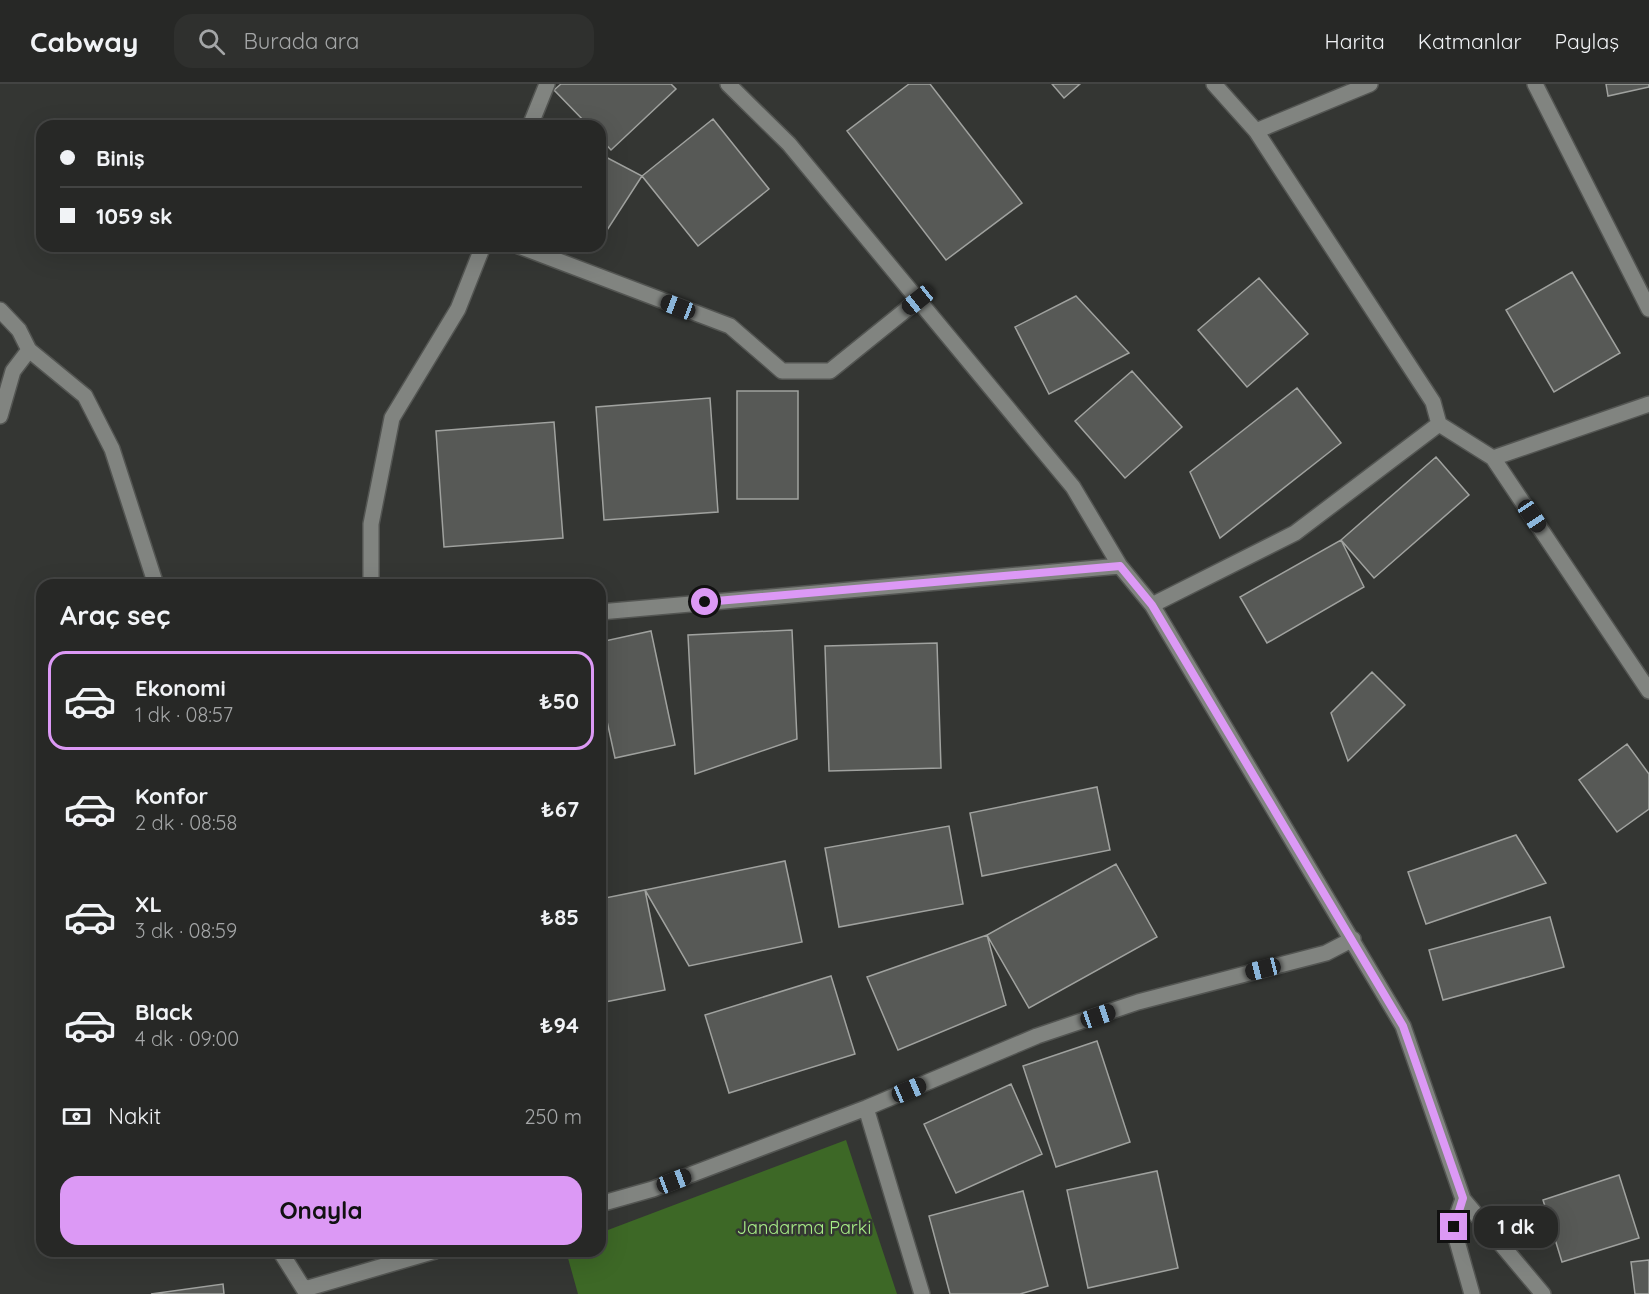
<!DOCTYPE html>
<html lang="tr">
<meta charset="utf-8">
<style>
body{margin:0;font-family:Quicksand,sans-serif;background:#2f302e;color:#f1f3f6;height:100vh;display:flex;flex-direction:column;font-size:22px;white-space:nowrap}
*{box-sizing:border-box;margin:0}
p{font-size:20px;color:#a4a6a7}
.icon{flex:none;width:33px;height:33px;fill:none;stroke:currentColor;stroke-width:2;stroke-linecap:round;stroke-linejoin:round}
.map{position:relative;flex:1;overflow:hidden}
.drawer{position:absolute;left:36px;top:495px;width:570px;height:678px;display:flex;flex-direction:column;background:#272826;border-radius:18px;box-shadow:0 6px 24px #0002,0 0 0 2px #434443}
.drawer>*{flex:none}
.hud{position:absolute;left:36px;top:36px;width:570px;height:132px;border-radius:18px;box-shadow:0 6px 24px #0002,0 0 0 2px #434443;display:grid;align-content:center;height:132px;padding:0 24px;background:#272826}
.end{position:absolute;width:27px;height:27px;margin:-14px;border:8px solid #dc99f5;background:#111;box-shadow:0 0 0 3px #111}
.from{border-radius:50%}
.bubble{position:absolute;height:42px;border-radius:18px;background:#272826;box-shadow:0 6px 24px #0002,0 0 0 2px #434443;font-size:20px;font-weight:800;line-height:42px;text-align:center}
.car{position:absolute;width:18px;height:36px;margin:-18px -9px;border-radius:8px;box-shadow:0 0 4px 2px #0007;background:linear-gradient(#222 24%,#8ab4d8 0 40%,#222 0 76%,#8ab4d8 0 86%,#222 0)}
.hud b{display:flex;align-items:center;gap:21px;height:57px;font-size:22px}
.hud b+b{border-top:2px solid #434443}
.hud i{width:15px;height:15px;background:#f1f3f6}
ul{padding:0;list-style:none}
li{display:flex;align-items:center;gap:18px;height:99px;margin:0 12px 9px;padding:0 12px;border:3px solid transparent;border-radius:18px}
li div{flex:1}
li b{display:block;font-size:22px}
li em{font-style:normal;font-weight:800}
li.active{border-color:#dc99f5}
li>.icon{width:54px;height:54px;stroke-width:1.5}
h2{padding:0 24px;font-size:27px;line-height:72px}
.pay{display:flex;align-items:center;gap:15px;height:66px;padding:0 24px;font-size:22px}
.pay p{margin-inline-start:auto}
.cta{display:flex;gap:12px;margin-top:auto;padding:12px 24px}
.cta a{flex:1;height:69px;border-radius:18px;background:#dc99f5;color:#111;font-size:24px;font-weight:800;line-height:69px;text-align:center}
header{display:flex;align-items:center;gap:36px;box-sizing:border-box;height:84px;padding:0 30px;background:#272826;border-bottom:2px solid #434443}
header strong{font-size:28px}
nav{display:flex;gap:33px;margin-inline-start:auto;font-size:21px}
.search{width:420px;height:54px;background:#2f302e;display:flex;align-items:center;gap:15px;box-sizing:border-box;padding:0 21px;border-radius:18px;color:#a4a6a7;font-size:22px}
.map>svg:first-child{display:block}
.green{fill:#3d6826}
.building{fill:#575956;stroke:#a0a29f;stroke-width:1.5}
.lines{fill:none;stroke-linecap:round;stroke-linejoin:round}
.lane-casing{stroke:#535552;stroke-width:18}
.street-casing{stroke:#535552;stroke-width:18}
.lane{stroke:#818480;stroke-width:15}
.street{stroke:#818480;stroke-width:15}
.route{stroke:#dc99f5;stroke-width:8}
.labels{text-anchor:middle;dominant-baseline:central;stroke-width:5;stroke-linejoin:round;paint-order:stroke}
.park-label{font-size:18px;fill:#a8ee87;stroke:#343633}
</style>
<header>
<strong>Cabway</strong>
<div class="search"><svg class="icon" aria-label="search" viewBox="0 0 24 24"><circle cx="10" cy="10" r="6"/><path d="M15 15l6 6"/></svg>Burada ara</div>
<nav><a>Harita</a><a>Katmanlar</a><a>Paylaş</a></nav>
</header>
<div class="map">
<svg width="1649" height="1210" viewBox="0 0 1649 1210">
<rect width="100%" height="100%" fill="#343633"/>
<path class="green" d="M846,1056L897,1210H578L566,1167H600V1149Z"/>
<path class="building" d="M561,0H671L676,5L611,66L600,54V42H589L554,6Z
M909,0H930L1022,119L946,176L847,47Z
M1052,0H1080L1064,14Z
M1606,0H1649V3L1608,12Z
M713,35L769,105L698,162L642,92Z
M600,70L642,92L600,157Z
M1572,188L1620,269L1554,308L1506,226Z
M1259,194L1308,250L1247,303L1198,246Z
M1076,212L1129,269L1049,310L1015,243Z
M1132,287L1182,343L1125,394L1075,337Z
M1297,304L1341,359L1220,454L1190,388Z
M737,307H798V415H737Z
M710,314L718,428L604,436L596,323Z
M554,338L563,454L444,463L436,347Z
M1436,373L1469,411L1374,494L1341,456Z
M1341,456L1364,503L1267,559L1240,513Z
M792,546L797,655L695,690L688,551Z
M651,547L675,661L615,674L600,605V558Z
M937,559L941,684L829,687L825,562Z
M1372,588L1405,621L1348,677L1331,629Z
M1627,660L1649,690V725L1617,748L1579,696Z
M1097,703L1110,766L982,792L970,729Z
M949,742L963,820L839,843L825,764Z
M1516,751L1546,799L1426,840L1408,788Z
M785,777L802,858L689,882L645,806Z
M1116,780L1157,853L1029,924L987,851Z
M645,806L665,906L600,919V815Z
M1550,833L1564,883L1443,916L1429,866Z
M987,851L1006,921L898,966L867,893Z
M831,892L855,970L729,1009L705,931Z
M1097,957L1130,1058L1056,1083L1023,982Z
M1011,1000L1042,1070L956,1109L924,1040Z
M1157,1087L1178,1184L1088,1204L1067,1106Z
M1619,1091L1639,1154L1562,1178L1543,1116Z
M1023,1107L1048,1202L1020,1210H950L929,1132Z
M1649,1176V1210H1635L1631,1178Z
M223,1200L224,1210H151Z"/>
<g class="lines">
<g class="lane-casing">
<path id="lane" d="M519,162L730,242L782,287H830L918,216"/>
</g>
<g class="street-casing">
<path id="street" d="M728,0L789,60L1073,403L1120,482L1152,521L1403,942L1463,1115L1543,1210
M1214,0L1256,47L1433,318L1439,340L1493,374L1649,607
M1535,0L1649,225
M530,42L547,0
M1256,47L1370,0
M0,226L19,246L29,266L85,312L112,365L156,501
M0,332L13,287L29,266
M1493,374L1649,320
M371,501V440L392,334L458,225L483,162
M1152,521L1295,449L1439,340
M600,528L1120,482
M866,1024L922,1210
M1463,1115L1453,1143L1472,1210
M600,1120L653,1105L866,1024L1037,952L1138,918L1326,869L1353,855
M280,1167L307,1210
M305,1205L435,1167"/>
</g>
<use href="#lane" class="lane"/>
<use href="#street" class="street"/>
</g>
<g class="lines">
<path class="route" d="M705,518L1120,482L1152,521L1403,942L1463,1114L1454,1143"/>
</g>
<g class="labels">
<g class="park-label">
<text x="804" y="1143">Jandarma Parki</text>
</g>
</g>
</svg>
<i class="end from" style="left:705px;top:518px"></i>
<i class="end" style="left:1454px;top:1143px"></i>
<div class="bubble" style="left:1474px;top:1122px;width:84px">1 dk</div>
<i class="car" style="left:918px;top:216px;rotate:231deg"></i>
<i class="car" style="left:678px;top:223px;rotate:291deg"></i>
<i class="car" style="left:1532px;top:432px;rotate:146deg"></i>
<i class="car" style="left:1263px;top:885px;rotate:256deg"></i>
<i class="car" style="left:1098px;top:932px;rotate:71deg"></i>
<i class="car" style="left:909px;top:1006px;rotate:67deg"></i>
<i class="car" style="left:674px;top:1097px;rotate:69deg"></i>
<div class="hud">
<b><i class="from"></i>Biniş</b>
<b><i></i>1059 sk</b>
</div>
<section class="drawer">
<h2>Araç seç</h2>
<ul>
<li class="active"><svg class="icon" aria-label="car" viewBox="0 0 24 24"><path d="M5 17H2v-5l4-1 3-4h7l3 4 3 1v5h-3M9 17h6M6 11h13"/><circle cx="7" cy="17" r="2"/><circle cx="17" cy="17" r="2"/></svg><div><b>Ekonomi</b><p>1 dk · 08:57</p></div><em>₺50</em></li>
<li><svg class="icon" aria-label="car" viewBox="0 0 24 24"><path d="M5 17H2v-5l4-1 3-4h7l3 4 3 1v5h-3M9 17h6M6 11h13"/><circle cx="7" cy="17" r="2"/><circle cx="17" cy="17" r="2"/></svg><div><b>Konfor</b><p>2 dk · 08:58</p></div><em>₺67</em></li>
<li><svg class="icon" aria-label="car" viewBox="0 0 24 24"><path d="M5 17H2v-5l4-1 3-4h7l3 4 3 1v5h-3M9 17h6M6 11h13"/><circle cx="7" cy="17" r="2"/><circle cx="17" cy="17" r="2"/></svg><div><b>XL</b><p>3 dk · 08:59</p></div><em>₺85</em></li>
<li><svg class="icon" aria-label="car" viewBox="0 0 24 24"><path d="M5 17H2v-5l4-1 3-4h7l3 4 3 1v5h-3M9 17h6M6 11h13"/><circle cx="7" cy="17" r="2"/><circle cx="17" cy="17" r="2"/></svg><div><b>Black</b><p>4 dk · 09:00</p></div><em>₺94</em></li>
</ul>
<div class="pay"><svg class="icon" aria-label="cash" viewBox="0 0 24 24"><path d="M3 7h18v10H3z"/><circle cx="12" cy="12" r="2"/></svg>Nakit<p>250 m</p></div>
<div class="cta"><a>Onayla</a></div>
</section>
</div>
